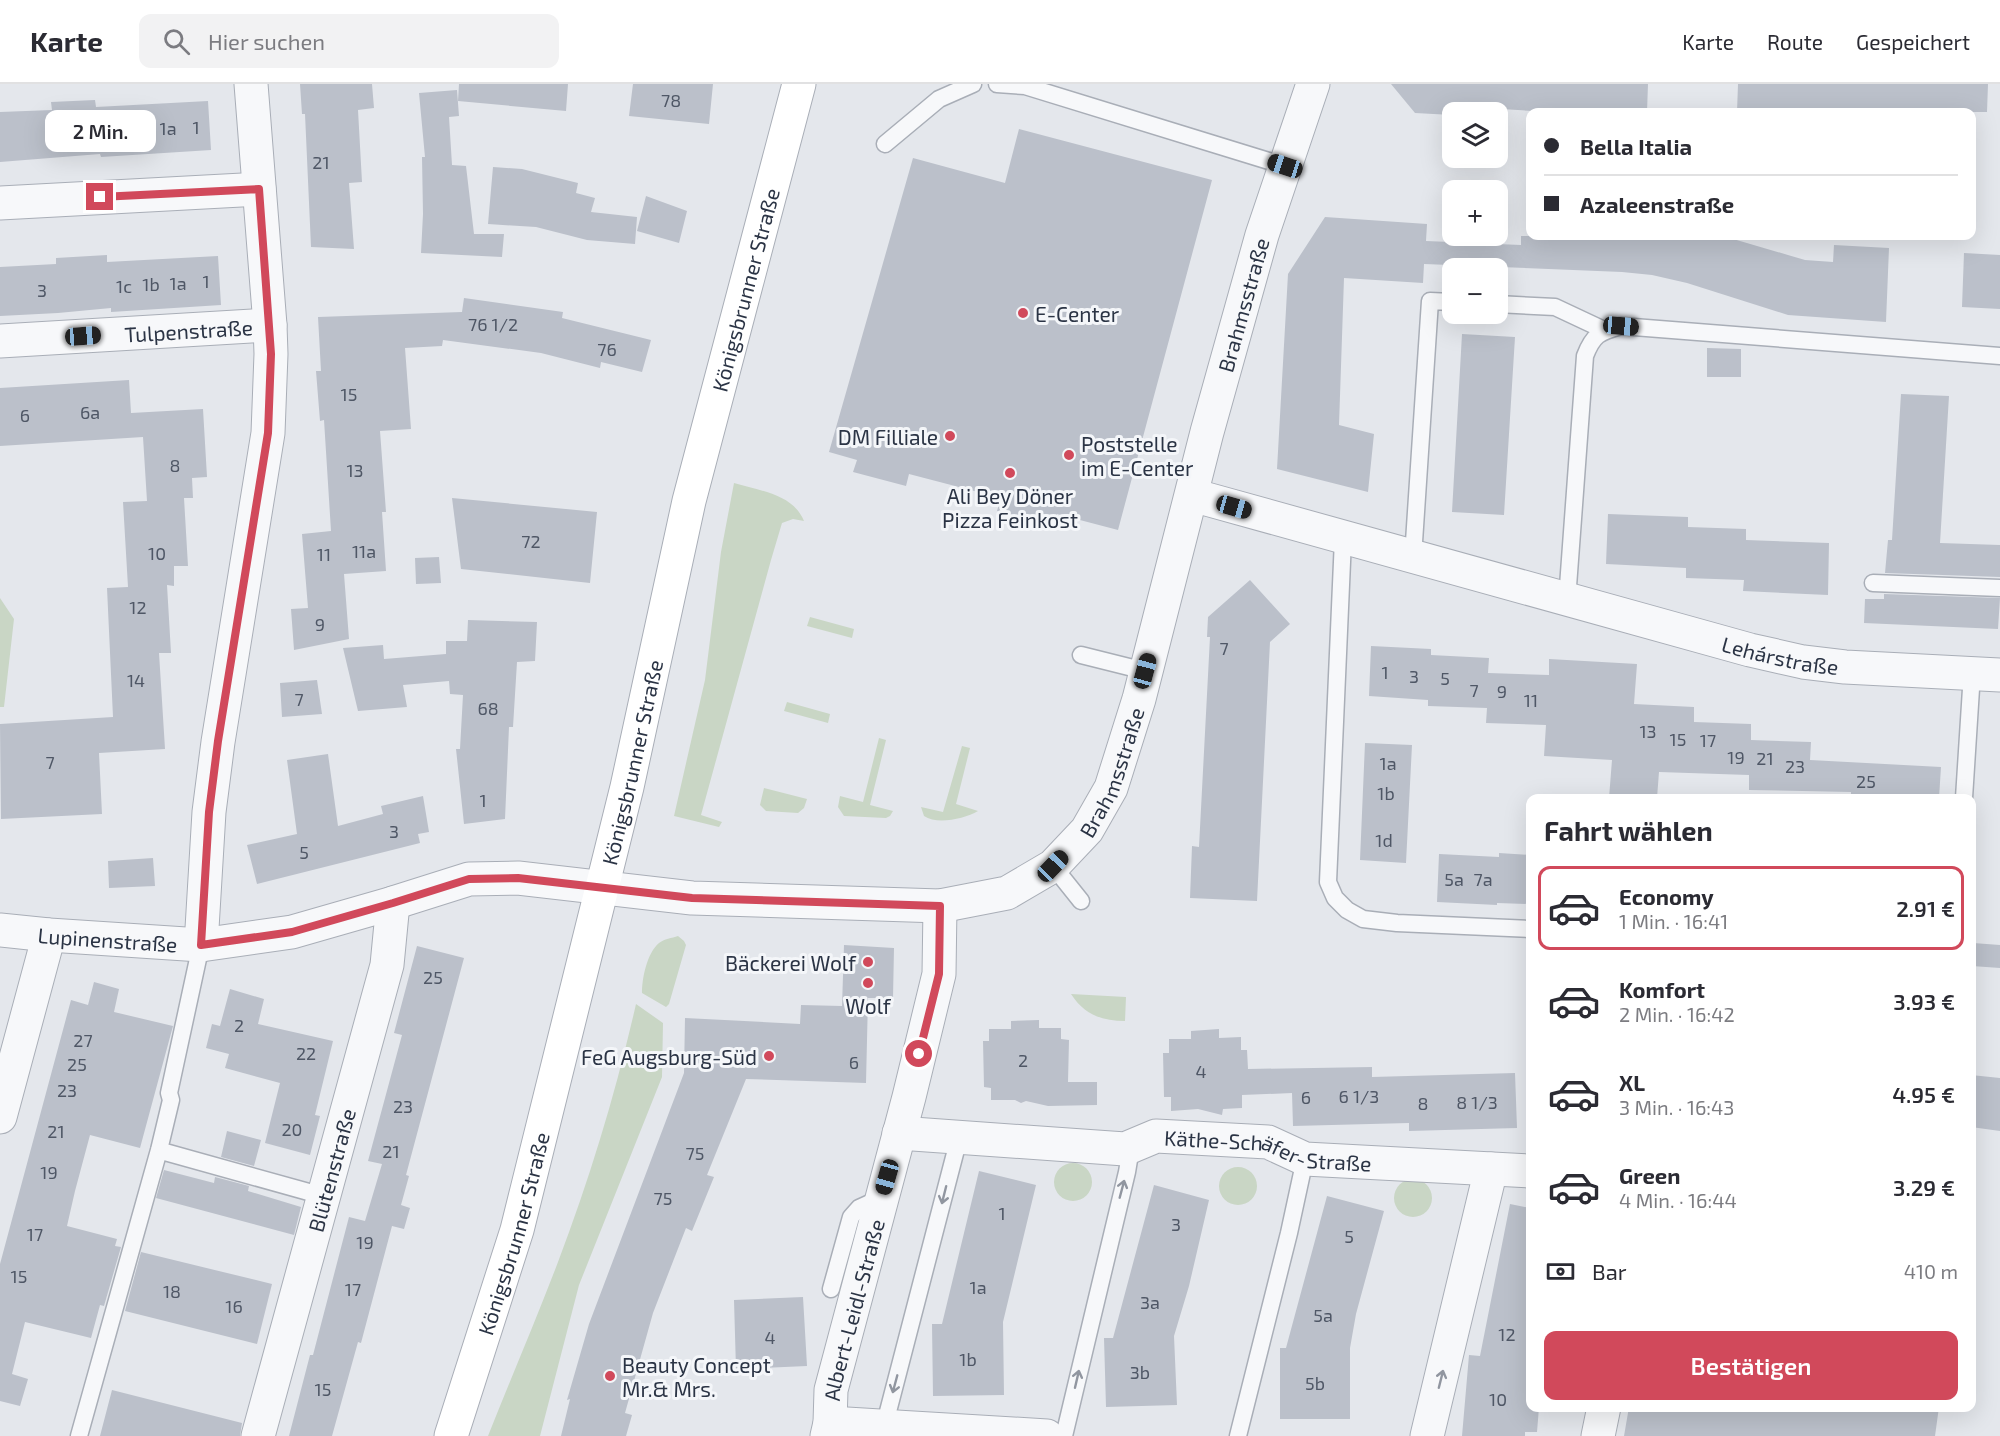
<!DOCTYPE html>
<html lang="de">
<meta charset="utf-8">
<style>
body{margin:0;font-family:"Exo 2",sans-serif;background:#f2f2f3;color:#2b2b33;height:100vh;display:flex;flex-direction:column;font-size:22px;white-space:nowrap}
*{box-sizing:border-box;margin:0}
p{font-size:20px;color:#7c7c81}
.icon{flex:none;width:33px;height:33px;fill:none;stroke:currentColor;stroke-width:2;stroke-linecap:round;stroke-linejoin:round}
.map{position:relative;flex:1;overflow:hidden}
.panel{position:absolute;left:1526px;top:710px;width:450px;height:618px;display:flex;flex-direction:column;background:#fff;border-radius:12px;box-shadow:0 6px 24px #0002}
.panel>*{flex:none}
.banner{position:absolute;left:1526px;top:24px;width:450px;height:132px;border-radius:12px;box-shadow:0 6px 24px #0002;display:grid;align-content:center;height:132px;padding:0 18px;background:#fff}
.tools{position:absolute;left:1442px;top:18px;display:grid;gap:12px}
.tools a{display:grid;place-items:center;width:66px;height:66px;border-radius:12px;background:#fff;box-shadow:0 6px 24px #0002;font-size:30px}
.end{position:absolute;width:27px;height:27px;margin:-14px;border:8px solid #d1495b;background:#fff;box-shadow:0 0 0 3px #fff}
.from{border-radius:50%}
.bubble{position:absolute;height:42px;border-radius:12px;background:#fff;box-shadow:0 6px 24px #0002;font-size:20px;font-weight:600;line-height:42px;text-align:center}
.car{position:absolute;width:18px;height:36px;margin:-18px -9px;border-radius:8px;box-shadow:0 0 4px 2px #0007;background:linear-gradient(#222 24%,#8ab4d8 0 40%,#222 0 76%,#8ab4d8 0 86%,#222 0)}
.banner b{display:flex;align-items:center;gap:21px;height:57px;font-size:22px}
.banner b+b{border-top:2px solid #e1e1e2}
.banner i{width:15px;height:15px;background:#2b2b33}
ul{padding:0;list-style:none}
li{display:flex;align-items:center;gap:18px;height:84px;margin:0 12px 9px;padding:0 6px;border:3px solid transparent;border-radius:12px}
li div{flex:1}
li b{display:block;font-size:22px}
li em{font-style:normal;font-weight:600}
li.on{border-color:#d1495b}
li>.icon{width:54px;height:54px;stroke-width:1.5}
h2{padding:0 18px;font-size:27px;line-height:72px}
.pay{display:flex;align-items:center;gap:15px;height:66px;padding:0 18px;font-size:22px}
.pay p{margin-inline-start:auto}
.cta{display:flex;gap:12px;margin-top:auto;padding:12px 18px}
.cta a{flex:1;height:69px;border-radius:12px;background:#d1495b;color:#fff;font-size:24px;font-weight:600;line-height:69px;text-align:center}
header{display:flex;align-items:center;gap:36px;box-sizing:border-box;height:84px;padding:0 30px;background:#fff;border-bottom:2px solid #e1e1e2}
header strong{font-size:28px}
nav{display:flex;gap:33px;margin-inline-start:auto;font-size:21px}
.search{width:420px;height:54px;background:#f2f2f3;display:flex;align-items:center;gap:15px;box-sizing:border-box;padding:0 21px;border-radius:12px;color:#7c7c81;font-size:22px}
.map>svg:first-child{display:block}
.green{fill:#c9d6c5}
.building{fill:#bbc0ca}
.lines{fill:none;stroke-linecap:round;stroke-linejoin:round}
.service-casing{stroke:#a9aeb7;stroke-width:19}
.minor-casing{stroke:#a9aeb7;stroke-width:35}
.secondary-casing{stroke:#a9aeb7;stroke-width:35}
.service{stroke:#f7f8fa;stroke-width:16}
.minor{stroke:#f7f8fa;stroke-width:33}
.secondary{stroke:#fff;stroke-width:33}
.oneway{stroke:#9196a0}
.route{stroke:#d1495b;stroke-width:8}
.poi-dot{fill:#d1495b;stroke:#f4f6f9;stroke-width:2}
.labels{text-anchor:middle;dominant-baseline:central;stroke-width:6;stroke-linejoin:round;paint-order:stroke}
.number-label{font-size:18px;fill:#4f5766}
.street-label{font-size:21px;fill:#2b3445;stroke:#f4f6f9}
.poi-label{font-size:21px;fill:#2b3445;stroke:#f4f6f9;text-anchor:start}
</style>
<header>
<strong>Karte</strong>
<div class="search"><svg class="icon" aria-label="search" viewBox="0 0 24 24"><circle cx="10" cy="10" r="6"/><path d="M15 15l6 6"/></svg>Hier suchen</div>
<nav><a>Karte</a><a>Route</a><a>Gespeichert</a></nav>
</header>
<div class="map">
<svg width="2000" height="1352" viewBox="0 0 2000 1352">
<rect width="100%" height="100%" fill="#e4e7ec"/>
<path class="green" d="M734,399C760,407 793,410 804,437L793,435L782,439L771,476L701,731L722,738L719,743L674,732L705,596L721,468Z
M0,514L14,535L4,623H0Z
M810,533L854,545L852,554L807,542Z
M787,618L830,630L828,639L784,627Z
M879,654L886,656L870,721L893,727L890,732L886,734L844,732L838,723L840,712L863,718Z
M962,662L970,664L956,720L978,727C964,735 937,741 924,732L921,723L943,728Z
M764,704L807,715L804,724L798,729L766,727L760,721Z
M678,852L684,857L686,861L669,920L666,923L642,909C642,894 647,869 659,859C664,855 672,854 678,852Z
M1071,910L1126,913L1125,937C1101,937 1084,930 1071,910Z
M636,920L663,939L662,993L579,1201L540,1352H488C511,1294 536,1236 558,1178C590,1094 616,1008 636,920Z
M1054 1098a19 19 0 1 1 38 0a19 19 0 1 1-38 0Z
M1219 1102a19 19 0 1 1 38 0a19 19 0 1 1-38 0Z
M1394 1114a19 19 0 1 1 38 0a19 19 0 1 1-38 0Z"/>
<path class="building" d="M300,0H372L374,24L358,26L362,98L349,99L354,165L311,163L305,30H302Z
M459,0H568L566,27L458,17Z
M633,0H713L709,40L629,32Z
M1391,0H1648L1647,28H1549L1485,24V28H1452V31L1415,29Z
M1738,0H1988L1987,28H1737Z
M457,6L459,32L449,33L452,81L466,82L474,150H504L502,173L421,169L423,130L422,73H425L419,9Z
M95,16L96,23L208,17L211,66L101,73L100,70L0,78V28L52,26L51,18Z
M1019,45L1212,96L1118,446L1057,430L1054,442L997,427L1001,414L909,390L906,402L853,388L857,376L829,368L913,74L1005,99Z
M493,83L522,85L578,99L576,109L595,114L591,128L637,133L635,160L587,156L536,143L488,140Z
M646,112L687,127L679,159L637,147Z
M1325,133L1427,140L1426,157L1521,161V152H1723L1805,176L1833,178L1834,161L1889,164L1886,238L1788,231L1687,199L1652,191L1622,188L1424,180L1423,199L1344,194L1339,341L1374,350L1368,408L1277,385L1288,190Z
M1964,169L2000,171V225L1962,223Z
M107,171V178L218,172L221,221L111,228V224L58,229L0,232V183L56,180V174Z
M464,214L563,228L562,234L651,256L642,288L601,278L600,284L541,269L443,256L442,262L405,264L411,345L380,347L386,428H382L386,487L344,490L349,555L294,566L291,525L308,524L302,450L331,447L324,336L320,337L316,287H321L318,233L462,228Z
M1462,250L1515,253L1504,431L1452,428Z
M1707,264L1741,265V293H1707Z
M129,296L131,329L203,325L207,393L192,394L193,414H184L188,482H174V502L167,501L171,569H159L165,665L99,669L102,730L1,735L0,640L113,633L107,504L128,503L123,418L147,417L143,353L0,362V304Z
M1901,310L1949,312L1940,459L2000,461V493L1885,489L1888,456H1892Z
M452,414L597,428L590,499L461,485Z
M1608,430L1688,433V443L1746,445V456L1829,459L1828,511L1743,507L1744,496L1686,494V484L1606,480Z
M439,473L441,499L416,500L415,474Z
M1250,496L1290,540L1270,558L1257,817L1190,814L1192,762L1199,763L1210,553H1207L1208,533Z
M1884,510L2000,514L1998,545L1864,539L1865,515H1884Z
M468,536L537,538L535,577L517,578L513,643H509L505,735L464,740L456,665H460L463,611L450,610L449,597L403,601L407,623L358,627L343,564L383,561L384,575L446,570V557H467Z
M1371,562L1431,565V571L1489,574L1488,589L1549,591V575L1637,580L1634,620L1694,623V638L1751,640V656L1811,658L1810,676L1941,683L1939,714H1851V708L1749,706V691L1659,688L1657,714H1609L1612,676L1544,672L1546,641L1486,639L1487,624L1428,622V616L1369,612Z
M317,596L322,630L282,633L280,599Z
M1365,659L1412,661L1406,779L1360,776Z
M328,670L338,742L383,730L381,722L423,712L429,748L418,750L420,759L257,800L247,761L297,750L287,676Z
M1499,769L1530,771V820L1497,819V821L1437,818L1439,770L1499,773Z
M153,774L155,802L109,804L108,777Z
M1973,859L2000,861V884L1972,882Z
M844,861L894,864L893,914H868L866,999L746,995L707,1091L714,1093L692,1147L686,1144L653,1229L625,1329L632,1331L626,1352H561L570,1315L567,1316L589,1240L684,989L685,934L800,940L801,921L842,922Z
M417,862L464,874L406,1091L409,1092L401,1121L410,1124L404,1145L392,1142L361,1259L358,1258L332,1352H289L310,1271H313L349,1133L365,1137L382,1080L368,1077L402,951L394,949Z
M94,898L119,905L114,928L173,942L140,1064L90,1051L75,1107L67,1142L117,1155L115,1162L121,1163L104,1222L100,1221L91,1254L25,1238L12,1290L28,1295L20,1322L0,1317V1180L71,916L88,921Z
M230,905L264,915L258,940L333,957L315,1031L320,1032L310,1071L265,1059L280,999L225,984L229,970L206,964L212,940L220,942Z
M1039,936V944H1061V955L1069,956L1068,998H1097V1021L1048,1022L1026,1017L1021,1019L1015,1016H991V1004L984,1003L983,957H989V945H1011V937Z
M1219,945V954L1241,953V966H1247L1248,985L1372,983V993L1515,989L1517,1044L1409,1047V1039L1293,1042L1292,1009L1242,1011V1024L1223,1025L1222,1031L1198,1025L1171,1027V1013H1164L1163,969H1169V955H1191V947Z
M1971,991L2000,994V1047L1971,1043Z
M227,1047L261,1056L254,1082L221,1073Z
M164,1086L214,1099L215,1093L249,1102L248,1107L301,1123L294,1151L156,1114Z
M979,1087L1036,1101L1003,1238L1004,1311L933,1312L932,1240H942Z
M1154,1101L1209,1116L1189,1202L1174,1252L1177,1321L1106,1323L1104,1254H1113Z
M1327,1112L1384,1127L1356,1230L1350,1264V1335H1280V1264H1286Z
M1510,1120L1530,1124V1323H1539L1537,1348H1525V1352H1462L1469,1271L1480,1272Z
M141,1168L272,1200L257,1260L125,1227Z
M803,1213L807,1282L736,1285L734,1216Z
M112,1306L242,1339L240,1352H100Z
M1629,1323H1939L1935,1352H1624Z"/>
<g class="lines">
<g class="service-casing">
<path id="service" d="M997,0L1025,2L1285,82
M885,60L939,15L973,0
M1497,220L1555,223L1604,246
M1343,455L1328,798L1335,814L1347,826L1363,835L1397,839L1530,845
M1413,473L1430,217L1452,218
M1873,499L2000,504
M1567,516L1585,272C1593,251 1599,248 1621,242L2000,272
M1081,571L1145,587
M1964,714L1972,589
M1053,782L1081,817
M165,1068L323,1112
M831,1205L851,1133L859,1124L881,1114
M884,1343L959,1054
M79,1352L159,1066L171,1016L169,1009L201,861
M1064,1352L1127,1088L1131,1064
M1238,1352L1289,1149L1305,1075"/>
</g>
<g class="minor-casing">
<g id="minor">
<path d="M0,119L259,105"/>
<path id="s1" d="M0,257L270,241"/>
<path id="s2" d="M1192,411L1750,566L1803,578L1845,583L2000,591"/>
<path id="s3" d="M0,846L49,851L201,861L292,848L393,819L469,795L518,794L692,814L940,822L1007,809L1053,782L1087,746L1111,704L1139,615L1207,348L1262,151L1313,0"/>
<path d="M201,861L209,728L218,658L268,349L271,270L270,241L251,0"/>
<path d="M0,1033L49,851"/>
<path id="s4" d="M899,1049L1125,1065L1156,1052L1268,1058L1305,1075L1530,1087"/>
<path d="M830,1339L1047,1352"/>
<path id="s5" d="M258,1352L387,881L393,819"/>
<path id="s6" d="M827,1352L830,1339L831,1306L909,1013L939,890L940,822"/>
<path d="M1427,1352L1491,1085"/>
<path d="M1598,1352L1604,1323"/>
</g>
</g>
<g class="secondary-casing">
<g id="secondary">
<path id="s7" d="M451,1352L517,1146L627,703L689,417L799,0"/>
</g>
</g>
<use href="#service" class="service"/>
<use href="#minor" class="minor"/>
<use href="#secondary" class="secondary"/>
</g>
<defs><path id="oneway-shaft" d="M-6 0H5M1.5-3L5.5 0L1.5 3" fill="none" stroke-width="1.6" stroke-linecap="round" stroke-linejoin="round" transform="scale(1.5)"/></defs>
<g class="oneway">
<use href="#oneway-shaft" transform="translate(1122 1105) rotate(-75)"/>
<use href="#oneway-shaft" transform="translate(944 1111) rotate(104)"/>
<use href="#oneway-shaft" transform="translate(1077 1295) rotate(-77)"/>
<use href="#oneway-shaft" transform="translate(1441 1295) rotate(-76)"/>
<use href="#oneway-shaft" transform="translate(895 1300) rotate(105)"/>
</g>
<g class="lines">
<path class="route" d="M100,113L259,105L271,270L268,349L218,657L209,728L201,861L292,848L393,819L469,795L518,794L692,814L940,822L939,890L919,970"/>
</g>
<g class="poi-dot">
<circle cx="1023" cy="229" r="6"/>
<circle cx="950" cy="352" r="6"/>
<circle cx="1069" cy="371" r="6"/>
<circle cx="1010" cy="389" r="6"/>
<circle cx="868" cy="878" r="6"/>
<circle cx="868" cy="899" r="6"/>
<circle cx="769" cy="972" r="6"/>
<circle cx="610" cy="1292" r="6"/>
</g>
<g class="labels">
<g class="number-label">
<text x="671" y="16">78</text>
<text x="196" y="43">1</text>
<text x="168" y="44">1a</text>
<text x="321" y="78">21</text>
<text x="206" y="197">1</text>
<text x="178" y="199">1a</text>
<text x="151" y="200">1b</text>
<text x="124" y="202">1c</text>
<text x="42" y="206">3</text>
<text x="493" y="240">76 1/2</text>
<text x="607" y="265">76</text>
<text x="349" y="310">15</text>
<text x="90" y="328">6a</text>
<text x="25" y="331">6</text>
<text x="175" y="381">8</text>
<text x="355" y="386">13</text>
<text x="531" y="457">72</text>
<text x="364" y="467">11a</text>
<text x="157" y="469">10</text>
<text x="324" y="470">11</text>
<text x="138" y="523">12</text>
<text x="320" y="540">9</text>
<text x="1224" y="564">7</text>
<text x="1385" y="588">1</text>
<text x="1414" y="592">3</text>
<text x="1445" y="594">5</text>
<text x="136" y="596">14</text>
<text x="1474" y="606">7</text>
<text x="1502" y="607">9</text>
<text x="299" y="615">7</text>
<text x="1531" y="616">11</text>
<text x="488" y="624">68</text>
<text x="1648" y="647">13</text>
<text x="1678" y="655">15</text>
<text x="1708" y="656">17</text>
<text x="1736" y="673">19</text>
<text x="1765" y="674">21</text>
<text x="50" y="678">7</text>
<text x="1388" y="679">1a</text>
<text x="1795" y="682">23</text>
<text x="1866" y="697">25</text>
<text x="1386" y="709">1b</text>
<text x="483" y="716">1</text>
<text x="394" y="747">3</text>
<text x="1384" y="756">1d</text>
<text x="304" y="768">5</text>
<text x="1454" y="795">5a</text>
<text x="1483" y="795">7a</text>
<text x="433" y="893">25</text>
<text x="239" y="941">2</text>
<text x="83" y="956">27</text>
<text x="306" y="969">22</text>
<text x="1023" y="976">2</text>
<text x="854" y="978">6</text>
<text x="77" y="980">25</text>
<text x="1201" y="987">4</text>
<text x="67" y="1006">23</text>
<text x="1359" y="1012">6 1/3</text>
<text x="1306" y="1013">6</text>
<text x="1477" y="1018">8 1/3</text>
<text x="1423" y="1019">8</text>
<text x="403" y="1022">23</text>
<text x="292" y="1045">20</text>
<text x="56" y="1047">21</text>
<text x="391" y="1067">21</text>
<text x="695" y="1069">75</text>
<text x="49" y="1088">19</text>
<text x="663" y="1114">75</text>
<text x="1002" y="1129">1</text>
<text x="1176" y="1140">3</text>
<text x="35" y="1150">17</text>
<text x="1349" y="1152">5</text>
<text x="365" y="1158">19</text>
<text x="19" y="1192">15</text>
<text x="978" y="1203">1a</text>
<text x="353" y="1205">17</text>
<text x="172" y="1207">18</text>
<text x="1150" y="1218">3a</text>
<text x="234" y="1222">16</text>
<text x="1323" y="1231">5a</text>
<text x="1507" y="1250">12</text>
<text x="770" y="1253">4</text>
<text x="968" y="1275">1b</text>
<text x="1140" y="1288">3b</text>
<text x="1315" y="1299">5b</text>
<text x="323" y="1305">15</text>
<text x="1498" y="1315">10</text>
</g>
<g class="street-label">
<text stroke="none"><textPath href="#s7" startOffset="1184">Königsbrunner Straße</textPath></text>
<text stroke="none"><textPath href="#s3" startOffset="1671">Brahmsstraße</textPath></text>
<text stroke="none"><textPath href="#s1" startOffset="189">Tulpenstraße</textPath></text>
<text stroke="none"><textPath href="#s2" startOffset="610">Lehárstraße</textPath></text>
<text stroke="none"><textPath href="#s7" startOffset="698">Königsbrunner Straße</textPath></text>
<text stroke="none"><textPath href="#s3" startOffset="1185">Brahmsstraße</textPath></text>
<text stroke="none"><textPath href="#s3" startOffset="108">Lupinenstraße</textPath></text>
<text stroke="none"><textPath href="#s4" startOffset="374">Käthe-Schäfer-Straße</textPath></text>
<text stroke="none"><textPath href="#s5" startOffset="276">Blütenstraße</textPath></text>
<text stroke="none"><textPath href="#s7" startOffset="212">Königsbrunner Straße</textPath></text>
<text stroke="none"><textPath href="#s6" startOffset="129">Albert-Leidl-Straße</textPath></text>
</g>
<g class="poi-label">
<text x="1035" y="229">E-Center</text>
<text x="938" y="352" text-anchor="end">DM Filliale</text>
<text x="1081" y="359">Poststelle<tspan x="1081" dy="24">im E-Center</tspan></text>
<text x="1010" y="411" text-anchor="middle">Ali Bey Döner<tspan x="1010" dy="24">Pizza Feinkost</tspan></text>
<text x="856" y="878" text-anchor="end">Bäckerei Wolf</text>
<text x="868" y="921" text-anchor="middle">Wolf</text>
<text x="757" y="972" text-anchor="end">FeG Augsburg-Süd</text>
<text x="622" y="1280">Beauty Concept<tspan x="622" dy="24">Mr.&amp; Mrs.</tspan></text>
</g>
</g>
</svg>
<div class="tools">
<a><svg class="icon" aria-label="layers" viewBox="0 0 24 24"><path d="M12 4l9 5-9 5-9-5zM3 14l9 5 9-5"/></svg></a>
<a>+</a>
<a>−</a>
</div>
<i class="end from" style="left:919px;top:970px"></i>
<i class="end" style="left:100px;top:113px"></i>
<div class="bubble" style="left:45px;top:26px;width:111px">2 Min.</div>
<i class="car" style="left:1285px;top:82px;rotate:288deg"></i>
<i class="car" style="left:1621px;top:242px;rotate:95deg"></i>
<i class="car" style="left:83px;top:252px;rotate:86deg"></i>
<i class="car" style="left:1234px;top:423px;rotate:106deg"></i>
<i class="car" style="left:1145px;top:587px;rotate:15deg"></i>
<i class="car" style="left:1053px;top:782px;rotate:44deg"></i>
<i class="car" style="left:887px;top:1093px;rotate:196deg"></i>
<div class="banner">
<b><i class="from"></i>Bella Italia</b>
<b><i></i>Azaleenstraße</b>
</div>
<section class="panel">
<h2>Fahrt wählen</h2>
<ul>
<li class="on"><svg class="icon" aria-label="car" viewBox="0 0 24 24"><path d="M5 17H2v-5l4-1 3-4h7l3 4 3 1v5h-3M9 17h6M6 11h13"/><circle cx="7" cy="17" r="2"/><circle cx="17" cy="17" r="2"/></svg><div><b>Economy</b><p>1 Min. · 16:41</p></div><em>2.91 €</em></li>
<li><svg class="icon" aria-label="car" viewBox="0 0 24 24"><path d="M5 17H2v-5l4-1 3-4h7l3 4 3 1v5h-3M9 17h6M6 11h13"/><circle cx="7" cy="17" r="2"/><circle cx="17" cy="17" r="2"/></svg><div><b>Komfort</b><p>2 Min. · 16:42</p></div><em>3.93 €</em></li>
<li><svg class="icon" aria-label="car" viewBox="0 0 24 24"><path d="M5 17H2v-5l4-1 3-4h7l3 4 3 1v5h-3M9 17h6M6 11h13"/><circle cx="7" cy="17" r="2"/><circle cx="17" cy="17" r="2"/></svg><div><b>XL</b><p>3 Min. · 16:43</p></div><em>4.95 €</em></li>
<li><svg class="icon" aria-label="car" viewBox="0 0 24 24"><path d="M5 17H2v-5l4-1 3-4h7l3 4 3 1v5h-3M9 17h6M6 11h13"/><circle cx="7" cy="17" r="2"/><circle cx="17" cy="17" r="2"/></svg><div><b>Green</b><p>4 Min. · 16:44</p></div><em>3.29 €</em></li>
</ul>
<div class="pay"><svg class="icon" aria-label="cash" viewBox="0 0 24 24"><path d="M3 7h18v10H3z"/><circle cx="12" cy="12" r="2"/></svg>Bar<p>410 m</p></div>
<div class="cta"><a>Bestätigen</a></div>
</section>
</div>
